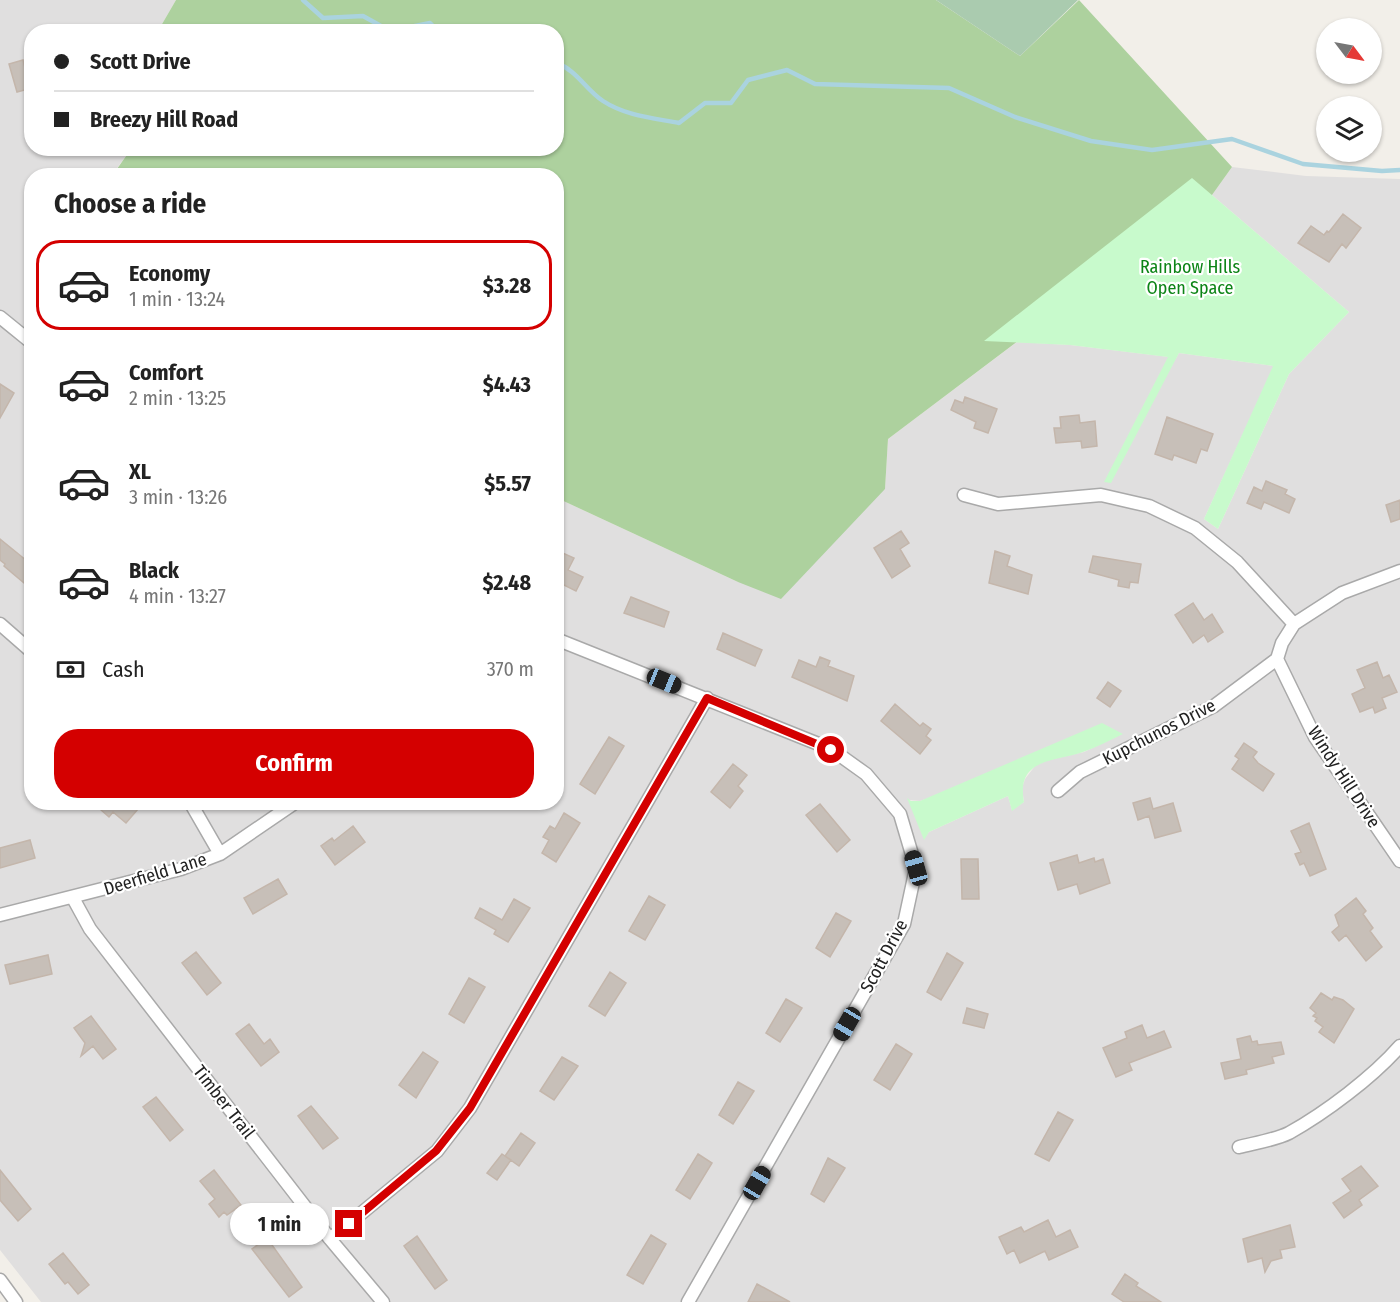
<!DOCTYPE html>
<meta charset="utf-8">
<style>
body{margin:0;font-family:"Fira Sans Condensed",sans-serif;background:#f6f6f6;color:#222;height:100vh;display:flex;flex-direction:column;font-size:22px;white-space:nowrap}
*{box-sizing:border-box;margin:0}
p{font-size:20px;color:#767676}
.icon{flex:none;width:33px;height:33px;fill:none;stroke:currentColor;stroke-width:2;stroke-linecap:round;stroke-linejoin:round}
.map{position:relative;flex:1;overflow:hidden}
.sheet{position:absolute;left:24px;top:168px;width:540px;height:642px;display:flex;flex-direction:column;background:#fff;border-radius:24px;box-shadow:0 2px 4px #0004}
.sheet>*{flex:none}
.top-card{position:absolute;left:24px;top:24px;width:540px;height:132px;border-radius:24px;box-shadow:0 2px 4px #0004;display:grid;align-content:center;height:132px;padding:0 30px;background:#fff}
.needle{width:39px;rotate:122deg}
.buttons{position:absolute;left:1316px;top:18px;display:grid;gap:12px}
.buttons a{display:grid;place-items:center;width:66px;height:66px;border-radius:50%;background:#fff;box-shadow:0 2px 4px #0004;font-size:30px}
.end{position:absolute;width:27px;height:27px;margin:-14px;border:8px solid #d40000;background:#fff;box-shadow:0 0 0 3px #fff}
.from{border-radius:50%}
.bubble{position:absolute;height:42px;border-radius:21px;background:#fff;box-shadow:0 2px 4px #0004;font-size:20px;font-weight:700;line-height:42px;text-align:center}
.car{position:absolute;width:18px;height:36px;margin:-18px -9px;border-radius:8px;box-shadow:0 0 4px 2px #0007;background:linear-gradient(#222 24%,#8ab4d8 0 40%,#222 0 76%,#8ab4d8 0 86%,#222 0)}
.top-card b{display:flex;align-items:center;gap:21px;height:57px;font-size:22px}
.top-card b+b{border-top:2px solid #e0e0e0}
.top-card i{width:15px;height:15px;background:#222}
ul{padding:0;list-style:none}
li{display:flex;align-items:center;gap:18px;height:90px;margin:0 12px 9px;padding:0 18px;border:3px solid transparent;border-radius:24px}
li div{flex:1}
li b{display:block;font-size:22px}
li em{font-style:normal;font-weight:700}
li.current{border-color:#d40000}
li>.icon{width:54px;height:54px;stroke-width:1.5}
h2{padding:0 30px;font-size:27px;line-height:72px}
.pay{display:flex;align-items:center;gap:15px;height:66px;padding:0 30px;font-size:22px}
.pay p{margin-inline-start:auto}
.primary-button{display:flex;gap:12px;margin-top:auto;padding:12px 30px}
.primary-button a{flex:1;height:69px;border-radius:24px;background:#d40000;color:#fff;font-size:24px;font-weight:700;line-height:69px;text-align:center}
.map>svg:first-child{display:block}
.residential{fill:#e0dfdf;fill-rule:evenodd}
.forest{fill:#add19e}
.cemetery{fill:#aacbaf}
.park{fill:#c8facc}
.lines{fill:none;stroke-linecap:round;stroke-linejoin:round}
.stream{stroke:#aad3df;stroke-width:4.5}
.building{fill:#c7bfb8;stroke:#c4b6ab;stroke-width:1.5}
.minor-casing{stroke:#a9a9a9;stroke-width:15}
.minor{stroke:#fff;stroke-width:12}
.route{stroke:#d40000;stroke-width:8}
.labels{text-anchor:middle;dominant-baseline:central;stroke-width:4.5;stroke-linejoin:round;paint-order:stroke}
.park-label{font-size:18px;fill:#0c8416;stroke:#fff}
.street-label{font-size:18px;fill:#222;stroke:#fff}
</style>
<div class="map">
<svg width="1400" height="1302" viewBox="0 0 1400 1302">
<rect width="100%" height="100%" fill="#f2efe9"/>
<path class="residential" d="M0,0H176L158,31L32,32V148L131,149L112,175L32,176V802H556L557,498L738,582L885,489L888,439L1017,342L1070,345L1169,357L1119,454L1179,353L1274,366L1204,519L1218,529L1289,374L1349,312L1212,195L1232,167L1306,176L1400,179V1302H41L0,1250ZM1122,734L1084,752L1044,761L1035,766L1025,779L1022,788L1024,802L1012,810L1008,796L929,832L924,838L909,800L920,801Z"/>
<path class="forest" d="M176,0H936L1020,56L1079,0L1232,167L1212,195L888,439L885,489L781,599L738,582L557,498L556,176H112L131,149L556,148V32L158,31Z"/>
<path class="cemetery" d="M936,0H1078L1020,56Z"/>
<path class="park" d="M1192,178L1349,312L1289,374L1218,529L1204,519L1273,366L1179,353L1111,483L1104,482L1168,357L1070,345L984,341Z
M1102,723L1123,734C1110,740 1097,747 1083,752C1054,762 1016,758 1024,802L1012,811L1008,796L929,832L924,840L907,798L911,801H920Z"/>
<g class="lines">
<path class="stream" d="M303,0L323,18L363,16L390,31L430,23L439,32
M556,63C577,70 585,89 603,101C626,116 653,118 679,123L705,103H731L748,80L787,70L815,84L949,88L1015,117L1091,141L1152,150L1232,139L1303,164L1382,171L1400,170"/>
</g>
<path class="building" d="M23,60L25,68L32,66V88L17,92L9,64Z
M1343,214L1361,228L1346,248L1342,244L1329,262L1298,243L1311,226L1324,235L1327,231L1329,232Z
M0,384L14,393L0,418Z
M965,397L997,409L988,433L974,428L976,422L951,410L955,400L963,403Z
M1079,415L1080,423L1095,421L1097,446L1082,448L1081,441L1056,443L1054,428H1061L1060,417Z
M1167,417L1213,434L1207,451L1201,449L1196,463L1174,455L1172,460L1155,454Z
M1266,481L1287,490L1285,494L1295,499L1289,513L1264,502L1261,509L1247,503L1254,487L1262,491Z
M1400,500V519L1391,522L1386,505Z
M901,531L909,543L900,549L910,566L892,578L874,548Z
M0,539L32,565V573L24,583L4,566L5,564L0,560Z
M556,550L574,558L568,570L583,577L576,591L562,584L556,596Z
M995,551L1010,556L1007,566L1032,575L1028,594L989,583Z
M1093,556L1141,564L1138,583L1130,582L1129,588L1118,586L1119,580L1089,572Z
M631,597L669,612L664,627L624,613Z
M1193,603L1204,620L1212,614L1223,632L1208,642L1204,635L1193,643L1175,615Z
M723,633L762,650L755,666L717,649Z
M820,657L830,661L828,666L854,676L847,701L792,677L799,660L816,667Z
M1377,662L1383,678L1389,675L1397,692L1382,698L1386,708L1375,713L1373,707L1360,712L1352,694L1365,688L1357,670Z
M1108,682L1121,691L1110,707L1097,698Z
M895,704L920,726L923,723L931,729L926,736L931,740L920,754L881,721Z
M609,737L624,746L595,794L580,784Z
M1244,743L1257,752L1253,757L1258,763L1274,774L1263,791L1232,769L1239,759L1235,756Z
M733,764L747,775L738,786L743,791L730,808L711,792Z
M1150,798L1153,809L1173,803L1181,831L1155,838L1149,816L1138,820L1133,803Z
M102,802H131L138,809L126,823L113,812L109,817L101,810L105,805Z
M820,804L850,840L837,852L806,815Z
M564,813L580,823L556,862L542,853L549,840L543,837L550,826L555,829Z
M1309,823L1326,869L1310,876L1304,863L1300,865L1295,854L1301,852L1291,831Z
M353,826L365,842L335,865L321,846L332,838L334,841Z
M30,840L35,858L0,868V848Z
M1077,855L1079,863L1094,858L1095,862L1103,859L1110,883L1080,894L1077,884L1058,890L1050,863Z
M961,859H978L979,899H962Z
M278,879L287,894L253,914L244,898Z
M649,896L665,905L645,940L629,931Z
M1356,898L1366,911L1363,914L1373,928L1370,931L1382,947L1366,961L1346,935L1339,941L1332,932L1339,926L1335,915Z
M514,899L530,908L508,942L494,934L496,930L475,918L480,908L502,920Z
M836,913L851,921L830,957L816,948Z
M196,952L221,983L207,995L182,963Z
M947,953L963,963L941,1000L927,992Z
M48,955L52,974L10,984L5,965Z
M610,972L626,983L605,1016L589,1006Z
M469,978L485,987L464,1023L449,1014Z
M1321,993L1332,1000L1334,997L1343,1000L1354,1009L1334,1043L1319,1032L1323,1027L1315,1021L1317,1018L1313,1016L1316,1013L1310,1008Z
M786,999L802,1008L780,1042L766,1033Z
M967,1008L988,1014L984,1028L963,1023Z
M91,1016L116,1049L103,1059L93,1046L81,1056L85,1043L74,1028Z
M249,1024L264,1044L270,1039L279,1052L261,1066L236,1034Z
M1142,1025L1147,1038L1164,1031L1171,1047L1129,1063L1132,1070L1116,1077L1103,1048L1127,1038L1125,1032Z
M1250,1036L1252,1042L1257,1041L1258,1045L1281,1042L1284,1054L1272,1057L1274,1063L1246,1070L1247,1074L1225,1079L1221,1063L1241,1059L1237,1039Z
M896,1044L912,1054L890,1090L874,1080Z
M423,1052L438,1062L416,1098L399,1085Z
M562,1057L578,1066L554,1100L540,1091Z
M738,1082L754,1091L733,1124L719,1115Z
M156,1097L183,1130L170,1141L143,1107Z
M311,1106L338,1138L323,1149L298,1116Z
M1058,1112L1073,1120L1049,1161L1035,1154Z
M521,1133L535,1143L519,1166L505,1156Z
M502,1154L511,1160L497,1180L487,1173Z
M698,1154L712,1163L690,1199L676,1190Z
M828,1158L845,1168L824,1202L811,1194Z
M1361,1166L1378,1186L1359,1200L1362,1205L1344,1218L1333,1203L1351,1191L1342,1179Z
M0,1170L31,1209L18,1221L0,1200Z
M214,1170L241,1205L227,1215L224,1212L219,1217L209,1204L215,1199L200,1181Z
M1048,1220L1056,1237L1070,1230L1078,1247L1049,1260L1045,1251L1020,1263L1014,1250L1007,1254L999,1237L1021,1227L1024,1232Z
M1290,1225L1295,1247L1280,1250L1282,1258L1271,1261L1265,1272L1262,1258L1248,1262L1243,1239Z
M651,1235L666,1244L643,1284L627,1275Z
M417,1236L447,1280L435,1289L404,1246Z
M267,1238L302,1287L289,1297L252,1249Z
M63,1253L89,1285L78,1294L68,1282L65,1284L49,1264Z
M1125,1274L1138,1283L1136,1286L1161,1302H1124L1112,1294Z
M757,1284L790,1302H748Z"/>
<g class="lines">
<g class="minor-casing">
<path id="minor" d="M0,317L32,343
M964,495L998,504L1101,495L1149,506L1195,528L1237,562L1294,624
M0,624L32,652
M556,639L831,749L866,774L900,814L916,868L904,924L688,1302
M1277,659L1315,737L1400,861
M1058,791L1080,772L1214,706L1277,659L1282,643L1294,624L1342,593L1400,571
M190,802L220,854
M73,898L90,929L330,1239L383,1302
M0,915L181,869L220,854L296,802
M1239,1147C1255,1143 1275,1140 1289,1133C1325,1113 1373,1077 1400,1046
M330,1239L437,1151L470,1108L707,698
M0,1280L16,1302"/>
</g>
<use href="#minor" class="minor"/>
</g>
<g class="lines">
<path class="route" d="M349,1224L436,1151L470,1108L707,698L831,750"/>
</g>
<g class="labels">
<g class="park-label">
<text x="1190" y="267">Rainbow Hills<tspan x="1190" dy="21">Open Space</tspan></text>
</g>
<g class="street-label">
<text transform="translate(1159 732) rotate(-27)">Kupchunos Drive</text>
<text transform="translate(1344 777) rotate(57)">Windy Hill Drive</text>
<text transform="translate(155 874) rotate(-17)">Deerfield Lane</text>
<text transform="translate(884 956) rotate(-62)">Scott Drive</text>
<text transform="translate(224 1102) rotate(52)">Timber Trail</text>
</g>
</g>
</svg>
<div class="buttons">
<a><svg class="needle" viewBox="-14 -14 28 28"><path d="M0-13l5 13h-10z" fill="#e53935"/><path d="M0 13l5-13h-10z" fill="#767676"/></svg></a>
<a><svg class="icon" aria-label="layers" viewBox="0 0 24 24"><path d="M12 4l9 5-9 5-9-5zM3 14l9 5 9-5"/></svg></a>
</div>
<i class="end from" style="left:831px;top:750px"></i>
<i class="end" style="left:349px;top:1224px"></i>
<div class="bubble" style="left:230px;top:1203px;width:99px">1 min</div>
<i class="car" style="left:664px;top:681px;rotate:112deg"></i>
<i class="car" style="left:916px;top:868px;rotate:344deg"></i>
<i class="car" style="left:847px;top:1024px;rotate:210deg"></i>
<i class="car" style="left:757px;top:1183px;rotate:30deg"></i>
<div class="top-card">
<b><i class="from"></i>Scott Drive</b>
<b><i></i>Breezy Hill Road</b>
</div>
<section class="sheet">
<h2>Choose a ride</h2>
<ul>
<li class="current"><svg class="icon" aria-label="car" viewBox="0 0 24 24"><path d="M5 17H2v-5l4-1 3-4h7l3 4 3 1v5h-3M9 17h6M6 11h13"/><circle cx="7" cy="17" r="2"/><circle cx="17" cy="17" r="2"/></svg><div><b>Economy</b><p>1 min · 13:24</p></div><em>$3.28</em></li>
<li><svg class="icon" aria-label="car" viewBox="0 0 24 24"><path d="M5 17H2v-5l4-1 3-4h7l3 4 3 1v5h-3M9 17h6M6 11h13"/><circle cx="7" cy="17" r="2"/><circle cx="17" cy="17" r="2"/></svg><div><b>Comfort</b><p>2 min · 13:25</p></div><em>$4.43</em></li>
<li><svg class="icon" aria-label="car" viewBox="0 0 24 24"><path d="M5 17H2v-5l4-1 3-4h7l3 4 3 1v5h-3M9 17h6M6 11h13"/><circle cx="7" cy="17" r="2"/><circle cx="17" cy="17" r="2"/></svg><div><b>XL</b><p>3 min · 13:26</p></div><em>$5.57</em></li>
<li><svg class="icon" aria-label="car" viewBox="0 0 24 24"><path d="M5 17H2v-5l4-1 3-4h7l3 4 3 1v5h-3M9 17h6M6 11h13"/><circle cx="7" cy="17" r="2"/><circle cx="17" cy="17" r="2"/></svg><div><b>Black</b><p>4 min · 13:27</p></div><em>$2.48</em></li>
</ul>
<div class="pay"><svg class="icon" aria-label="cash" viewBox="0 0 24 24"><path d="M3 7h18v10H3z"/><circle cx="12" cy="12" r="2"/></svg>Cash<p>370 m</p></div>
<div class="primary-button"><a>Confirm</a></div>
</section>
</div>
